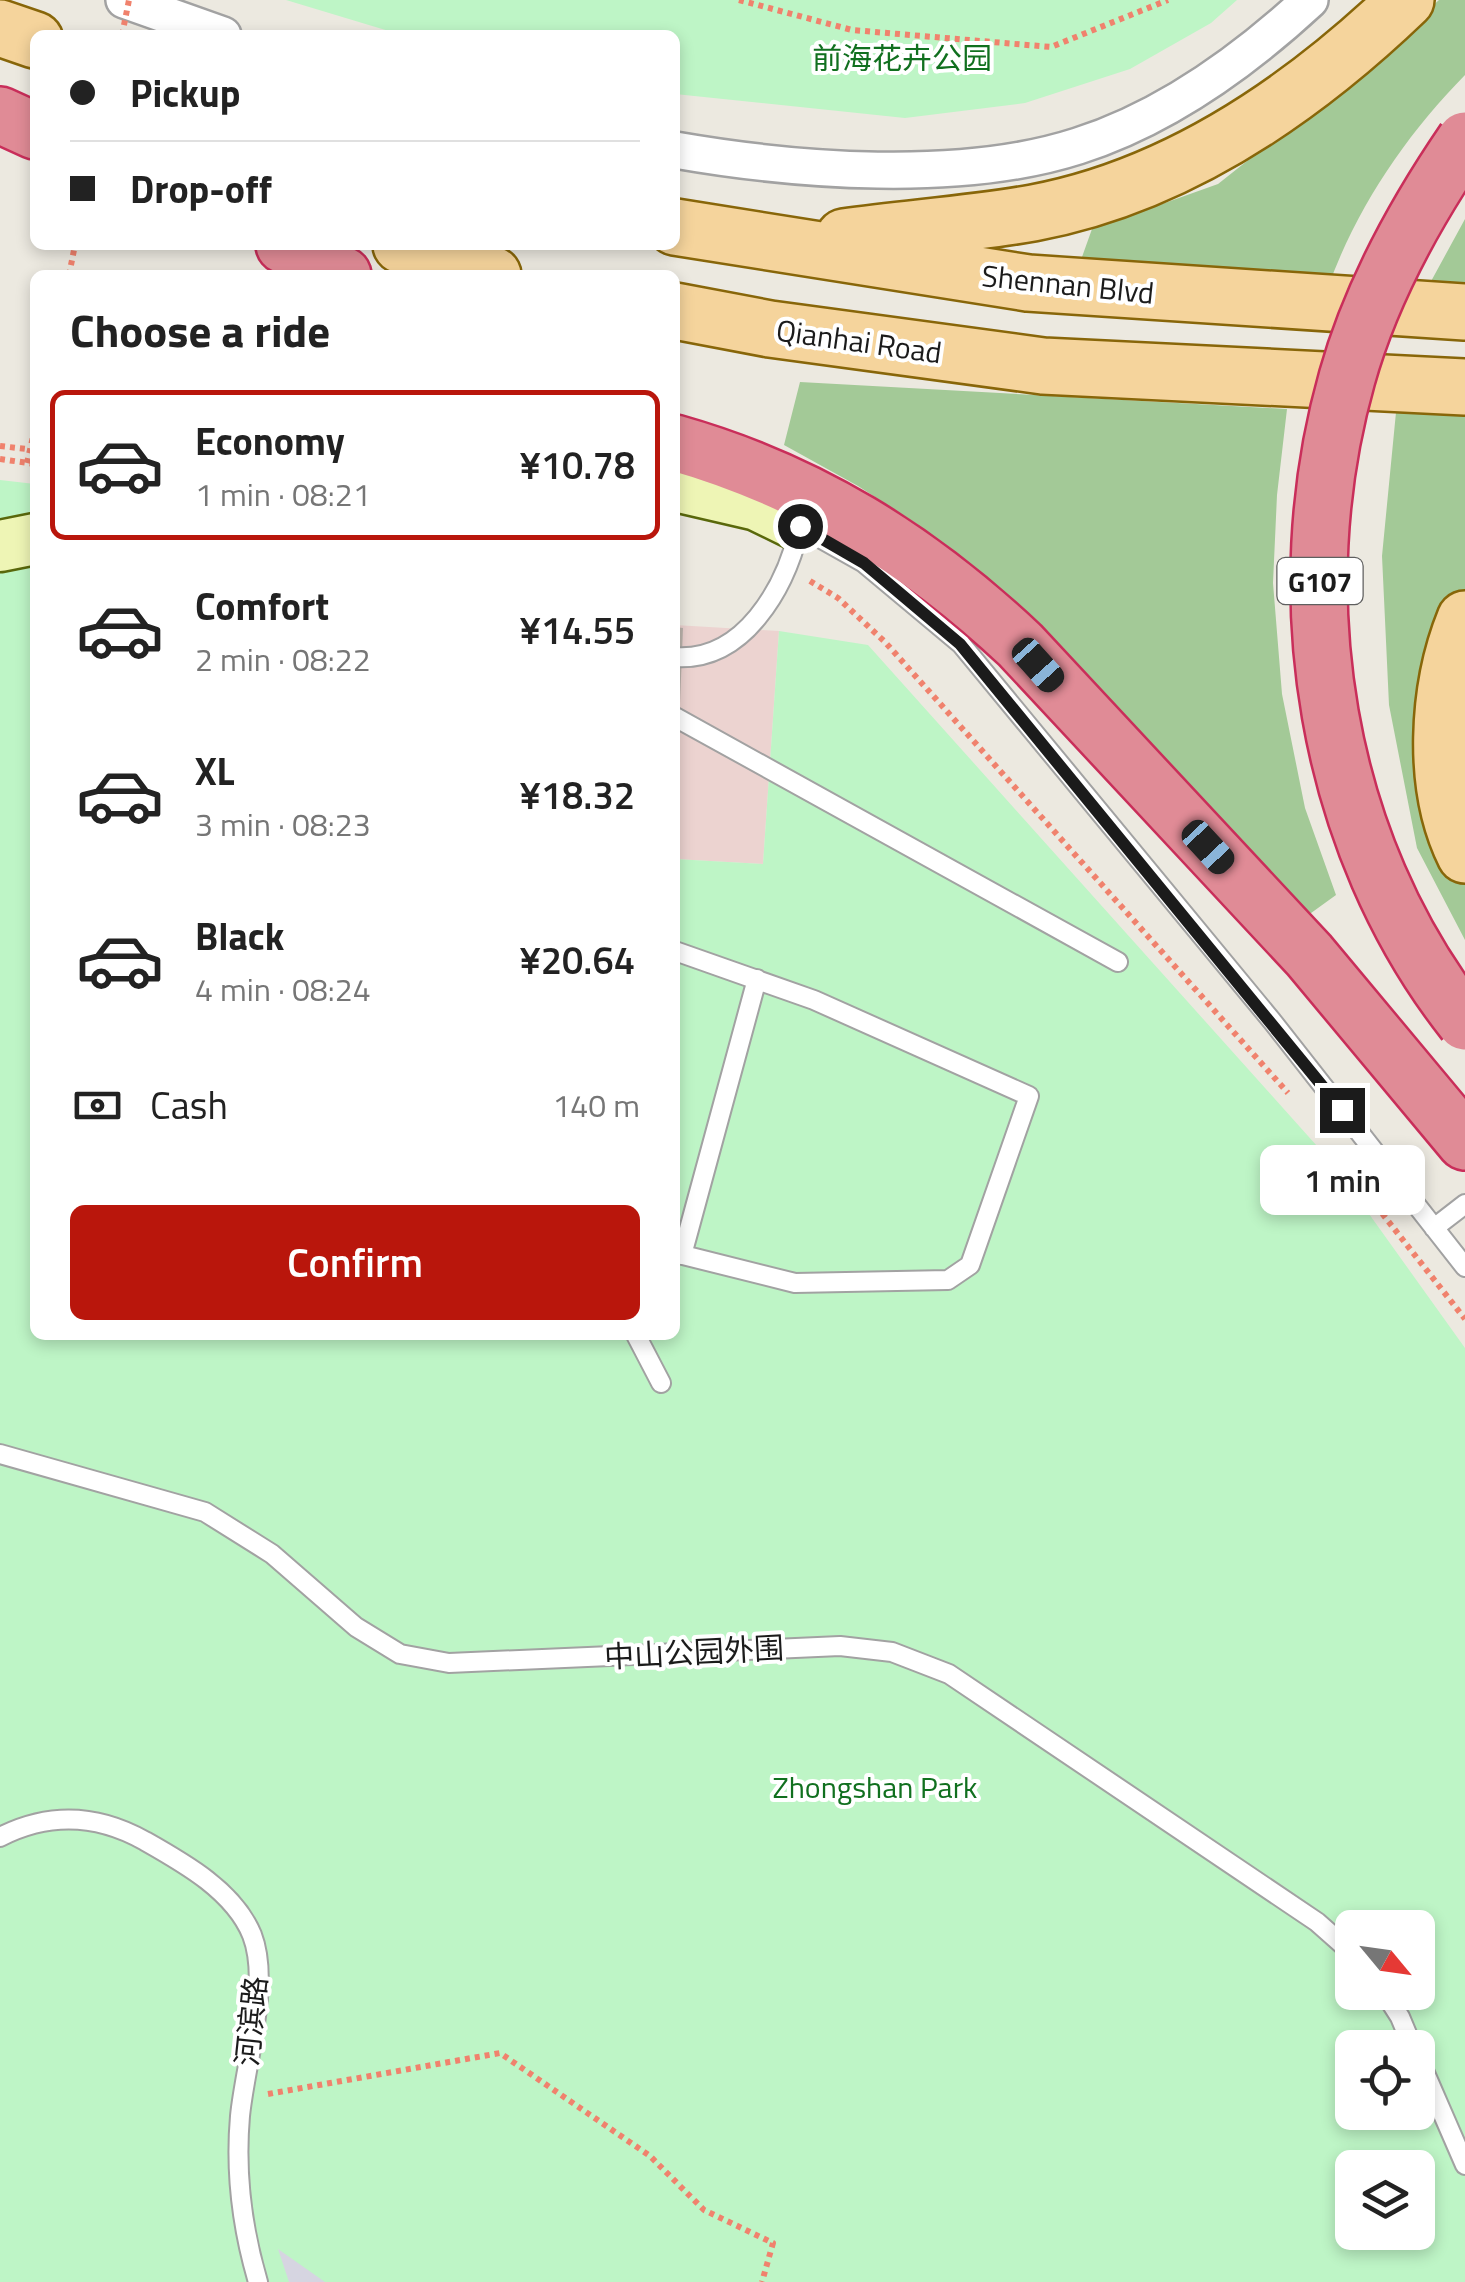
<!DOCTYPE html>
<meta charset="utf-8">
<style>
body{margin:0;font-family:"Titillium Web","Noto Sans SC",sans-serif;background:#f2f2f2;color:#222;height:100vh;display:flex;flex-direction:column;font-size:38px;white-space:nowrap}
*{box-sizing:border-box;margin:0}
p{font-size:32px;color:#767676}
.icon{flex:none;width:55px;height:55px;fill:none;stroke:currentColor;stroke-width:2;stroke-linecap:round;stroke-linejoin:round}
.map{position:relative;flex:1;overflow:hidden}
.side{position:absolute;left:30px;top:270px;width:650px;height:1070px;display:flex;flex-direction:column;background:#fff;border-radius:15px;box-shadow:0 5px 15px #0003}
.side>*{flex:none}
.top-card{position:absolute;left:30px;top:30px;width:650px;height:220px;border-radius:15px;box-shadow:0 5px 15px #0003;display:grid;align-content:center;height:220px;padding:0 40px;background:#fff}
.needle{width:65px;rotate:119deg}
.tools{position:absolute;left:1335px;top:1910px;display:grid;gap:20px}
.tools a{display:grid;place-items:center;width:100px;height:100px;border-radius:15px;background:#fff;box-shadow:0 5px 15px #0003;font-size:50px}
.end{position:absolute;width:45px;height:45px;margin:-22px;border:12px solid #1b1b1b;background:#fff;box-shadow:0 0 0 5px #fff}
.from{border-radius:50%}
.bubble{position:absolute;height:70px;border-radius:15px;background:#fff;box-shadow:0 5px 15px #0003;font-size:32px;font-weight:600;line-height:70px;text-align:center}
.car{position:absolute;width:30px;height:60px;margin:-30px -15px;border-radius:12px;box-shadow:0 0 8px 2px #0007;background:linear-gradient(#222 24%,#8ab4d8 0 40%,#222 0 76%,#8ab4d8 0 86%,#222 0)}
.top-card b{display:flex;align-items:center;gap:35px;height:95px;font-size:38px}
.top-card b+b{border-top:2px solid #e0e0e0}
.top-card i{width:25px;height:25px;background:#222}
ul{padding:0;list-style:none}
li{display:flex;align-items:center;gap:30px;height:150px;margin:0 20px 15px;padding:0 20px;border:5px solid transparent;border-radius:15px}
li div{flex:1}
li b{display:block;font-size:38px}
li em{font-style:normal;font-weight:600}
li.active{border-color:#b9160c}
li>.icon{width:90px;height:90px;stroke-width:1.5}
h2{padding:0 40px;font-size:45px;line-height:120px}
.pay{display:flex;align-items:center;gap:25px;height:110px;padding:0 40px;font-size:38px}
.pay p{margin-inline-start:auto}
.action{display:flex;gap:20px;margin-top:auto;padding:20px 40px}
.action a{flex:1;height:115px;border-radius:15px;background:#b9160c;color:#fff;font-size:40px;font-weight:600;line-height:115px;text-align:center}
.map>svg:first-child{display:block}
.commercial{fill:#ecd3d0}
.forest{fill:#a3c997}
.park{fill:#bef5c6;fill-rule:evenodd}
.plaza{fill:#d6d5e1}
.building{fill:#bcb4ad}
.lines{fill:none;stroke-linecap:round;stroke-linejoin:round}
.lane-casing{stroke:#a2a2a2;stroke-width:22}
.street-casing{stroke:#a2a2a2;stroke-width:40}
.secondary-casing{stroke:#59680b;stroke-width:55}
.primary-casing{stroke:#886609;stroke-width:60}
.highway-casing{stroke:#c92e5a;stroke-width:60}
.path{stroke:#f0826d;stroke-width:6;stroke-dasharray:5 5;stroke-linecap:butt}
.lane{stroke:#fff;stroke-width:18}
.street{stroke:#fff;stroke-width:35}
.secondary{stroke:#eef5b5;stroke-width:50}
.primary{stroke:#f5d49c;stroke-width:55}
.highway{stroke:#e08b96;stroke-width:55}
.highway-bridge-casing{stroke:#c92e5a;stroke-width:60;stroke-linecap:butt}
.path-bridge{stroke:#f0826d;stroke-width:6;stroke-dasharray:5 5;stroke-linecap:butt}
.highway-bridge{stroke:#e08b96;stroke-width:55}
.route{stroke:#1b1b1b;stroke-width:12}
.labels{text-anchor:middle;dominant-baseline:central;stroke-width:8;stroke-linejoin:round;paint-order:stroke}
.shield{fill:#fff;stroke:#5f5f5f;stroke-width:2.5}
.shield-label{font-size:28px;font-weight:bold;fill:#1b1b1b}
.park-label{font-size:30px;fill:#11701f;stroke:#fff}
.street-label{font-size:30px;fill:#1b1b1b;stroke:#fff}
</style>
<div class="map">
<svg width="1465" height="2282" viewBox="0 0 1465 2282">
<rect width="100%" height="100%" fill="#ece9e0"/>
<path class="commercial" d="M675,625L779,631L763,864L675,859Z"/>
<path class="forest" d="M1439,0H1465V75C1406,135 1357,207 1328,287L1082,257L1092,229L1218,184L1353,77Z
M1465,219V297L1423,296Z
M800,382L1287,409L1277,495L1273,583L1282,694L1305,808L1336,895L1300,921L994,596L917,524L858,486L784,445Z
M1397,402L1465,407V940L1417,848L1389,705L1382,556Z"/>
<path class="park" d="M286,0H1237L1211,23L1130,69L1025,103L905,118L675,94V35H402Z
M0,480L35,484V1335H675V859L763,864L779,631L868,645L1334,1165L1465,1348V2282H0ZM1352,1928H1418V1992H1352ZM1352,2048H1418V2112H1352ZM1352,2168H1418V2232H1352Z"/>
<path class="plaza" d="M278,2249L325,2282H289Z"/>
<path class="building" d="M675,627L683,628L678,754H675Z"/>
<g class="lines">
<g class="lane-casing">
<path id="lane" d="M800,527L864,563L961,644L1272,1021L1465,1267
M675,657C744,662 785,588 799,530
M675,717L1118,962
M675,951L814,1000L1029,1096L970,1265L948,1280L795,1283L675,1253
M1434,1228L1465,1204
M682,1255L757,979
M636,1335L661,1383
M0,1454L205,1512L272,1554L356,1627L400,1654L449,1663L840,1646L892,1652L949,1674L1317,1922L1352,1953
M0,1837C49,1812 97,1814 145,1841C184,1863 234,1891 252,1935C271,1984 245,2064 240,2116C235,2173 242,2228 258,2282
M1384,1992L1400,2017L1413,2048
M1418,2057L1465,2165"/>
</g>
<g class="street-casing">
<path id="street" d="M124,0L223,35
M675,150C796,171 960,184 1078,146C1166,118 1243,62 1310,0"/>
</g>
<g class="secondary-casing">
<path id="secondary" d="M675,486L757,505L800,526
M0,546L35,539"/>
</g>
<g class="primary-casing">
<path id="primary" d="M0,28L35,40
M675,227L1028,283L1465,312
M844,237C907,228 971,224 1033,213C1178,186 1302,100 1406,0
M401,245L493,275
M675,311L770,329L1043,366L1465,387
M1465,619C1437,688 1431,787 1465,855"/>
</g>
<g class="highway-casing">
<path id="highway" d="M0,115L35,131
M284,245L343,275
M675,443C809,481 919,550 1020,645L1309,955L1465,1142"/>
</g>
<path class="path" d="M739,0L852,30L1051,47L1168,0
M69,275L75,245
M0,446L35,450
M0,459L35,464
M810,581L838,598L885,642L1288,1093
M1370,1198L1465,1319
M268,2094L500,2053L650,2156L704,2210L773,2243L762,2282"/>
<use href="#lane" class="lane"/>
<use href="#street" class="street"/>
<use href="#secondary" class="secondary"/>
<use href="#primary" class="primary"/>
<use href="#highway" class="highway"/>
<g class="highway-bridge-casing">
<path id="highway-bridge" d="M1465,140C1415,213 1371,292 1347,378C1286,593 1324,844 1465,1022"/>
</g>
<path class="path-bridge" d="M122,35L129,0
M27,463L35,428"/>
<use href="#highway-bridge" class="highway-bridge"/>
</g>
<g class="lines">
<path class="route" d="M800,526L864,563L960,644L1342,1110"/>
</g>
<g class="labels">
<rect class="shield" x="1277.5" y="558" width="85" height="46" rx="8"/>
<g class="shield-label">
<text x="1320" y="581">G107</text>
</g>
<g class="park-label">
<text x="902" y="58">前海花卉公园</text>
<text x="875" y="1787">Zhongshan Park</text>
</g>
<g class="street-label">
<text transform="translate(1068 284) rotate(6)">Shennan Blvd</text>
<text transform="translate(859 341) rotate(8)">Qianhai Road</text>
<text transform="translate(694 1652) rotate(-3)">中山公园外围</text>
<text transform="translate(251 2021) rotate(-84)">河滨路</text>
</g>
</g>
</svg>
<div class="tools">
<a><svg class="needle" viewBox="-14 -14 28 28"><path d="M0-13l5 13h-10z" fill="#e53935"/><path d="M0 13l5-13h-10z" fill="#767676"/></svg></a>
<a><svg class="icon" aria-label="locate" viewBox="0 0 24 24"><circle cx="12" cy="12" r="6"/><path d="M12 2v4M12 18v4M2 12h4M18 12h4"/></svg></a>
<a><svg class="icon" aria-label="layers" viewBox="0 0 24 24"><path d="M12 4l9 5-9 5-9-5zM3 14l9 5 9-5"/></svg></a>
</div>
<i class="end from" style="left:800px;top:526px"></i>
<i class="end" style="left:1342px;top:1110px"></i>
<div class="bubble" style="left:1260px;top:1145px;width:165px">1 min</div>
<i class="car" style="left:1038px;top:665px;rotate:138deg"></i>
<i class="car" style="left:1208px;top:847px;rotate:137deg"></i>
<div class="top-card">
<b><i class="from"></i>Pickup</b>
<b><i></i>Drop-off</b>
</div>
<section class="side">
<h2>Choose a ride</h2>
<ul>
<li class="active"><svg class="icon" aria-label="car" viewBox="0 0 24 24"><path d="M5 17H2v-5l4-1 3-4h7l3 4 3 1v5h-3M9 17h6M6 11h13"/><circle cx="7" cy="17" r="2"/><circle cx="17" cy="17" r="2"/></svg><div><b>Economy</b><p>1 min · 08:21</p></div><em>¥10.78</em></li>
<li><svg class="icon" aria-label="car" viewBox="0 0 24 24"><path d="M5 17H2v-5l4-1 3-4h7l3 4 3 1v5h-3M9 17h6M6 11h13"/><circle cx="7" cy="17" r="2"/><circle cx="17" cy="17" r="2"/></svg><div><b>Comfort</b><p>2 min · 08:22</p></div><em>¥14.55</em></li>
<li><svg class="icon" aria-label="car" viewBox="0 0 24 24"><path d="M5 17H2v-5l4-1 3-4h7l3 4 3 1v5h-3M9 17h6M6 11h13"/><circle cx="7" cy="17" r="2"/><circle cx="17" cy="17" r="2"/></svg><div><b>XL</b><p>3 min · 08:23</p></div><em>¥18.32</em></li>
<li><svg class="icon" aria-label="car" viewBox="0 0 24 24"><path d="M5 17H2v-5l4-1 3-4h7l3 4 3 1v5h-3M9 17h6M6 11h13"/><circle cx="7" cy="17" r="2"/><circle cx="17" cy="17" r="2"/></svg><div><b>Black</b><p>4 min · 08:24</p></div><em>¥20.64</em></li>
</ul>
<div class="pay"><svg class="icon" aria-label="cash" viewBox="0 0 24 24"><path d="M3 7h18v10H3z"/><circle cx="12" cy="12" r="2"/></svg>Cash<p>140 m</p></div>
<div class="action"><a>Confirm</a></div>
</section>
</div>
